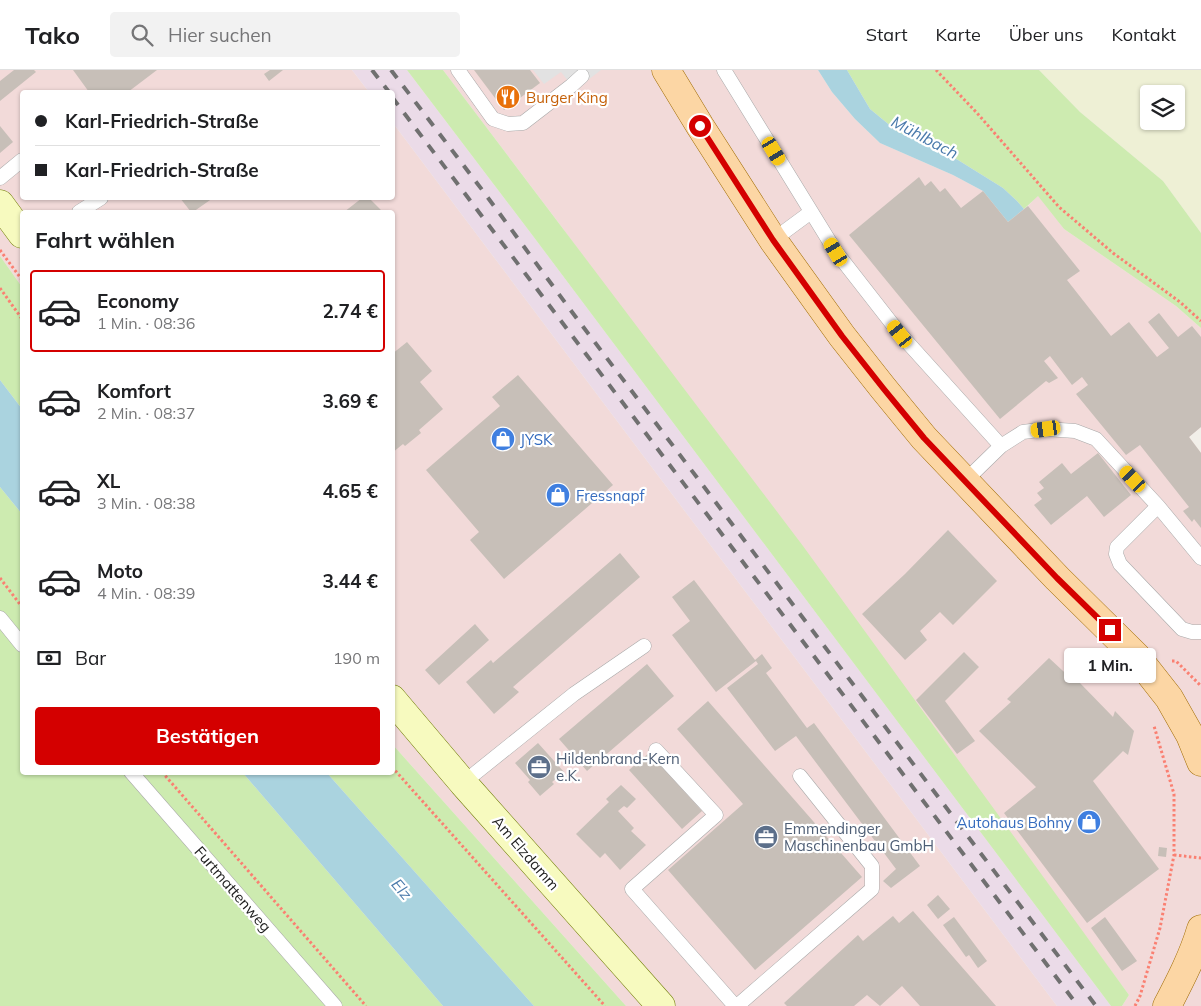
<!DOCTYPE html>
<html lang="de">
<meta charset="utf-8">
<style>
body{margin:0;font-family:Mulish,sans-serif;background:#f2f2f2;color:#202124;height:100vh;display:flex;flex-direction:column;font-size:19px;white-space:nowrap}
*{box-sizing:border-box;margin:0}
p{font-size:16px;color:#757577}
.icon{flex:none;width:28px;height:28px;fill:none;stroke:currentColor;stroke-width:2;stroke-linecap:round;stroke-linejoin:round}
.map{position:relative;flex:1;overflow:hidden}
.sheet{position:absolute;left:20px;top:140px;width:375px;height:565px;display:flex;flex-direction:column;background:#fff;border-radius:5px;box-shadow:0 1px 4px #0004}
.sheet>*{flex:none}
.hud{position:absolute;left:20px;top:20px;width:375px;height:110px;border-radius:5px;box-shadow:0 1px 4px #0004;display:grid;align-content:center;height:110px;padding:0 15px;background:#fff}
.tools{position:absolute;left:1140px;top:15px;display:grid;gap:10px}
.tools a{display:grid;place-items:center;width:45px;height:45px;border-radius:5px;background:#fff;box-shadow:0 1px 4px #0004;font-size:25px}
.end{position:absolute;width:22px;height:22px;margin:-11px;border:6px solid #d40000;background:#fff;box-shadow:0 0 0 2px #fff}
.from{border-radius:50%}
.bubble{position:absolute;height:35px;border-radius:5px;background:#fff;box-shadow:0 1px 4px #0004;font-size:16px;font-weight:700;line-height:35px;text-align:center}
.car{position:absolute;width:15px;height:30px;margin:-15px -8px;border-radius:6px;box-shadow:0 0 4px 1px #0007;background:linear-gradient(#f5c518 24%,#345 0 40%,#f5c518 0 76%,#345 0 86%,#f5c518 0)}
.hud b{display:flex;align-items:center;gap:18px;height:48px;font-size:19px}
.hud b+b{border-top:1px solid #e0e0e0}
.hud i{width:12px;height:12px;background:#202124}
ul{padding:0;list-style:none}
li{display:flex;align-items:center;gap:15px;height:82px;margin:0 10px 8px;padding:0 5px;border:2px solid transparent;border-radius:5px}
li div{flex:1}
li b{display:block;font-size:19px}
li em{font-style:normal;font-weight:700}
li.current{border-color:#d40000}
li>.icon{width:45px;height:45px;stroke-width:1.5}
h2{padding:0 15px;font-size:22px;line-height:60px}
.pay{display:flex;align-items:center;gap:12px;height:55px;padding:0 15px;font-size:19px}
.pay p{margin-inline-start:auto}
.cta{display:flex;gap:10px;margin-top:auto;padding:10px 15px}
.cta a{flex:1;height:58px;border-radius:5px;background:#d40000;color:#fff;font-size:20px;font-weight:700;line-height:58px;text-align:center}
header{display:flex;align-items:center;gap:30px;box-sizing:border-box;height:70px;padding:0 25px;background:#fff;border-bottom:1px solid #e0e0e0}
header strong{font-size:24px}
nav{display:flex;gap:28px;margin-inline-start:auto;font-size:18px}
.search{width:350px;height:45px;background:#f2f2f2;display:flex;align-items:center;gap:12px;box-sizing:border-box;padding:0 18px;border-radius:5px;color:#757577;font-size:19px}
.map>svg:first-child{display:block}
.commercial{fill:#f2dad9}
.industrial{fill:#ebdbe8}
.farmland{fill:#eef0d5;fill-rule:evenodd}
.grass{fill:#cdebb0}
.parking{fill:#e2e2e2}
.water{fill:#aad3df}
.building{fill:#c7bfb8}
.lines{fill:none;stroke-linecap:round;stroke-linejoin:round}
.lane-casing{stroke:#a9a9a9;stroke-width:15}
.secondary-casing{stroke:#707d05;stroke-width:29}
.primary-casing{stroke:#a06b00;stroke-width:29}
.path{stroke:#fa8072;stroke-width:3;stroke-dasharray:2.5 2.5;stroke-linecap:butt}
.lane{stroke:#fff;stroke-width:14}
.secondary{stroke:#f7fabf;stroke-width:28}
.primary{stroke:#fcd6a4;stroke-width:28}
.rail{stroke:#707070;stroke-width:4;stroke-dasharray:10 10;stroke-linecap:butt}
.route{stroke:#d40000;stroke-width:6}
.labels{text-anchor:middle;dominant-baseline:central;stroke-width:4.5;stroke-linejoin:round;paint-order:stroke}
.food-label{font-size:15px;fill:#c56008;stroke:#fff;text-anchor:start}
.shop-label{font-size:15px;fill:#366cbe;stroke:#fff;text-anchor:start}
.service-label{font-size:15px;fill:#4e5e75;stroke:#fff;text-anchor:start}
.street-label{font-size:15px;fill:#222;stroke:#fff}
.water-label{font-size:16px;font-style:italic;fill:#4a7aab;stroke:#fff}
</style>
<header>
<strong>Tako</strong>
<div class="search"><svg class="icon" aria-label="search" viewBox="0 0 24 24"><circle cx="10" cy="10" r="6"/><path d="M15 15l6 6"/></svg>Hier suchen</div>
<nav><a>Start</a><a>Karte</a><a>Über uns</a><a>Kontakt</a></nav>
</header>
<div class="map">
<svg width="1201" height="936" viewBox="0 0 1201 936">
<rect width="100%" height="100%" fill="#f2efe9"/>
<path class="commercial" d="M0,0H352L369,22H22V128H392L393,53L1057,936H626L393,675L392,142H22V217L0,186Z
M443,0H818L832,22L855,49L880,73L953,105L983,121L1008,152L1028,136L1038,125L1064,159L1176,236L1201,258V357L1189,367L1201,383V936H1122L1129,925L558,152Z"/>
<path class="industrial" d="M352,0H407L533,166L1111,936H1057L393,53L392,22H369Z"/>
<path class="farmland" d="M1039,0H1201V163L1163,111L1080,42ZM1149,24H1176V51H1149Z"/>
<path class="grass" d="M407,0H443L803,476L1129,925L1122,936H1111L533,166Z
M847,0H1039L1080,42L1163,111L1201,163V258L1176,236L1064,159L1038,126L1024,139L1017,131L1003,118L958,90L924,73L898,62L870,39Z
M0,186L22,217V339L0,310Z
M0,417L22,444V702L243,703L443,936H0Z
M393,675L626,936H534L327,703L392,702Z"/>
<path class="parking" d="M533,0H601L575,20L561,2L544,14Z"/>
<path class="water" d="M818,0H847L870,39L898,62L924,73L958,90L1003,118L1017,131L1024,139L1008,152L983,121L953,105L880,73L855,49L832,22Z
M0,310L22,339V444L0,417Z
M243,703H327L534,936H443Z"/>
<path class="building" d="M14,0H34L36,2L0,31V11Z
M73,0H157L128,22H89Z
M270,0H283L269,11L264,4Z
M474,0H530L540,13L504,40Z
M0,56L13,72L0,83Z
M919,107L925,116L931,111L940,122L945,118L961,138L983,121L1008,152L1028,136L1080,201L1067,210L1111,266L1129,252L1157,287L1169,278L1148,252L1159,243L1178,267L1192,256L1201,267V357L1189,367L1201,383V458L1194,449L1192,452L1183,441L1189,437L1140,375L1126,385L1076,324L1088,315L1082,307L1072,315L1050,286L1044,291L1058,308L1049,313L1046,311L1000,349L849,165Z
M180,128H213L193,142H191Z
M362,128H369L383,142H344Z
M407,272L432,301L420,312L443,339L419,360L421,363L405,376L403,374L392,383V284Z
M518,305L613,415L504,509L470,470L479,462L426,400L500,336L492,327Z
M1098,383L1131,425L1104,447L1087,426L1051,455L1034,435L1042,429L1037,423L1044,418L1039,412L1062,393L1071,404Z
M948,460L997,511L953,555L940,542L920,561L927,570L905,590L862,544L905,504Z
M620,483L640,507L513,617L519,622L494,644L466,612L491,590L493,593Z
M694,510L755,590L762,584L772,598L766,603L807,658L814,653L920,796L891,818L883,811L896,799L796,666L775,681L727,618L758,594L756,591L716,622L672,565L690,551L672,527Z
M475,554L489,570L439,615L425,600Z
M964,582L979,597L945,631L975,671L957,684L916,630Z
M1049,588L1076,613L1079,612L1113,647L1115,641L1134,661L1128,685L1123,681L1093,711L1159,799L1087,853L1004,743L1036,717L979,661L1011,632L1007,629Z
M647,594L674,626L587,701L559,669Z
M708,631L862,807L755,900L668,800L743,734L677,659Z
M538,673L564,702L552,712L554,714L540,726L528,712L530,710L515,693Z
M649,683L702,741L682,759L629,700Z
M621,715L636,729L627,738L624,736L618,741L634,758L631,761L646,775L620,800L605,783L600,788L576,764L609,732L606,729Z
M1159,777L1167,778L1166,787L1158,786Z
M938,825L950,839L938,849L927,835Z
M913,841L996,936H920L902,916L880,936L867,925L854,936H787L784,933L858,865L863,871L893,846L899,853Z
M954,847L987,891L978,898L969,885L966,887L943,855Z
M1105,847L1137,891L1122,901L1091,858Z"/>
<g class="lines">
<g class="lane-casing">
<path id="lane" d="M458,0L493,49L508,54L523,53L571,16L582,6
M724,0L836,182L900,264L1001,376
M0,108L22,90
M79,142L101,128
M773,170L811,142
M965,411L1001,376L1023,362L1046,359L1075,361L1096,369L1158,436L1201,488
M1158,436L1117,477L1116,484L1120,494L1182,559L1192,562H1201
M0,548L22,575
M656,680L716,745L632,819L735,936
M131,702L335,936
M463,713L574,624L644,576
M737,936L872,819V796L800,706"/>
</g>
<g class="secondary-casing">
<path id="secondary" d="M0,134L22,164
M392,629L463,713L661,936"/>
</g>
<g class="primary-casing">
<path id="primary" d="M666,0L700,56L773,170L842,266L883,318L924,368L1057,508L1136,586L1169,628L1190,665L1201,692
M1167,936C1180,911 1193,886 1201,859"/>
</g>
<path class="path" d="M936,0L977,43L1059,137L1113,183L1180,232L1201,251
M0,180L22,210
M0,218L22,249
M0,508L22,537
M1172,591H1176L1201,616
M392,697L605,936
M162,702L366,936
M1174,785L1201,788
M1135,936L1140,926L1160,858L1174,785V724L1154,656"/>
<use href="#lane" class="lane"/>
<use href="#secondary" class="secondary"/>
<use href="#primary" class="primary"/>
<path class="rail" d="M372,0L389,22
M391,0L483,121L572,242L1096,936
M392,27L1078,936"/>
</g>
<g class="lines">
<path class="route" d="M700,56L773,170L842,266L883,318L924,368L1057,508L1110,560"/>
</g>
<defs>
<g id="restaurant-disc" transform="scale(1.25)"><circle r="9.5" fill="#e8710a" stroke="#fff"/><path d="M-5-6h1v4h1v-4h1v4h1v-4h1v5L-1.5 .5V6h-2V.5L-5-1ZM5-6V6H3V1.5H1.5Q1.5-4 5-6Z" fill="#fff"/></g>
<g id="shop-disc" transform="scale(1.25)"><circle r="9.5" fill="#3f7fe0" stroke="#fff"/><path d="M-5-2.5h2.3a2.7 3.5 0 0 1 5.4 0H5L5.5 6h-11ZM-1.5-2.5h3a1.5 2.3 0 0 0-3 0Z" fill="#fff"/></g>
<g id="office-disc" transform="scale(1.25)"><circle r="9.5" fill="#5c6f8a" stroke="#fff"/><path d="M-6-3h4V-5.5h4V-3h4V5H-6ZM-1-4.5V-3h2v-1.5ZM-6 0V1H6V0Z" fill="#fff"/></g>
</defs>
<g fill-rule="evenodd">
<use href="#restaurant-disc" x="508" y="27"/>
<use href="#shop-disc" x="503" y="369"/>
<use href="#shop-disc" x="558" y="425"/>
<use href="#office-disc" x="539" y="697"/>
<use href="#shop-disc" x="1089" y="752"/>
<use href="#office-disc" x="766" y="767"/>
</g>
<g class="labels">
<g class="food-label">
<text x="526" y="27">Burger King</text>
</g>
<g class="shop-label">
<text x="520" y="369">JYSK</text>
<text x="576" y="425">Fressnapf</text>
<text x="1072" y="752" text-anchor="end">Autohaus Bohny</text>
</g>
<g class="service-label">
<text x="556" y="688">Hildenbrand-Kern<tspan x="556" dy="17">e.K.</tspan></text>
<text x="784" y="758">Emmendinger<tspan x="784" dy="17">Maschinenbau GmbH</tspan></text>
</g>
<g class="street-label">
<text transform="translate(526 783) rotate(49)">Am Elzdamm</text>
<text transform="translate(233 819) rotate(49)">Furtmattenweg</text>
</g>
<g class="water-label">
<text transform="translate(925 67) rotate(28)">Mühlbach</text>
<text transform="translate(402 819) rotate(49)">Elz</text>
</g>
</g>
</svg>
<div class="tools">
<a><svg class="icon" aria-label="layers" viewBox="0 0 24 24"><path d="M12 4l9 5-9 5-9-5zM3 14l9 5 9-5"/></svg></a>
</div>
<i class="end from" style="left:700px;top:56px"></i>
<i class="end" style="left:1110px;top:560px"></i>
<div class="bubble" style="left:1064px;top:578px;width:92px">1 Min.</div>
<i class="car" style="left:774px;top:81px;rotate:149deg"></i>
<i class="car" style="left:836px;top:182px;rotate:329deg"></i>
<i class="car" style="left:900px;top:264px;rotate:322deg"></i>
<i class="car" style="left:1046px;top:359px;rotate:262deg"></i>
<i class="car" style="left:1133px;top:409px;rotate:317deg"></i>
<div class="hud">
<b><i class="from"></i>Karl-Friedrich-Straße</b>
<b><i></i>Karl-Friedrich-Straße</b>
</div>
<section class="sheet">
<h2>Fahrt wählen</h2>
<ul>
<li class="current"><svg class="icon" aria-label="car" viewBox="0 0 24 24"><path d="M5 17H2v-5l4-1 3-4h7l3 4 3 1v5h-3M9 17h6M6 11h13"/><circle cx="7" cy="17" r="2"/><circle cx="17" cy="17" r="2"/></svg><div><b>Economy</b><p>1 Min. · 08:36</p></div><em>2.74 €</em></li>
<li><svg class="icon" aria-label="car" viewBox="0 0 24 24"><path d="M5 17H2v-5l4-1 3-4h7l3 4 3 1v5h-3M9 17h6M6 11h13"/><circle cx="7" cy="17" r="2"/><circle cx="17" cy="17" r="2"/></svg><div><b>Komfort</b><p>2 Min. · 08:37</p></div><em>3.69 €</em></li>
<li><svg class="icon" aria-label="car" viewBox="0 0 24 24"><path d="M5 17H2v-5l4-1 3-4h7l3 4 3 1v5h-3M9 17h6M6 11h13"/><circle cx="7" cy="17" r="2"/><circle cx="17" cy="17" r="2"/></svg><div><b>XL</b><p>3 Min. · 08:38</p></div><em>4.65 €</em></li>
<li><svg class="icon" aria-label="car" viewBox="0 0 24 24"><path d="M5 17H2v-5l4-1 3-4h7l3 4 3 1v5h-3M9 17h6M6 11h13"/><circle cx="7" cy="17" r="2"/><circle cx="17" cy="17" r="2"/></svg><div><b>Moto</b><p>4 Min. · 08:39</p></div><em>3.44 €</em></li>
</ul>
<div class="pay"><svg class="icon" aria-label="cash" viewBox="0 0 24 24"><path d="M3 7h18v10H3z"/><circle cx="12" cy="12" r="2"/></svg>Bar<p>190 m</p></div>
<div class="cta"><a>Bestätigen</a></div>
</section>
</div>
